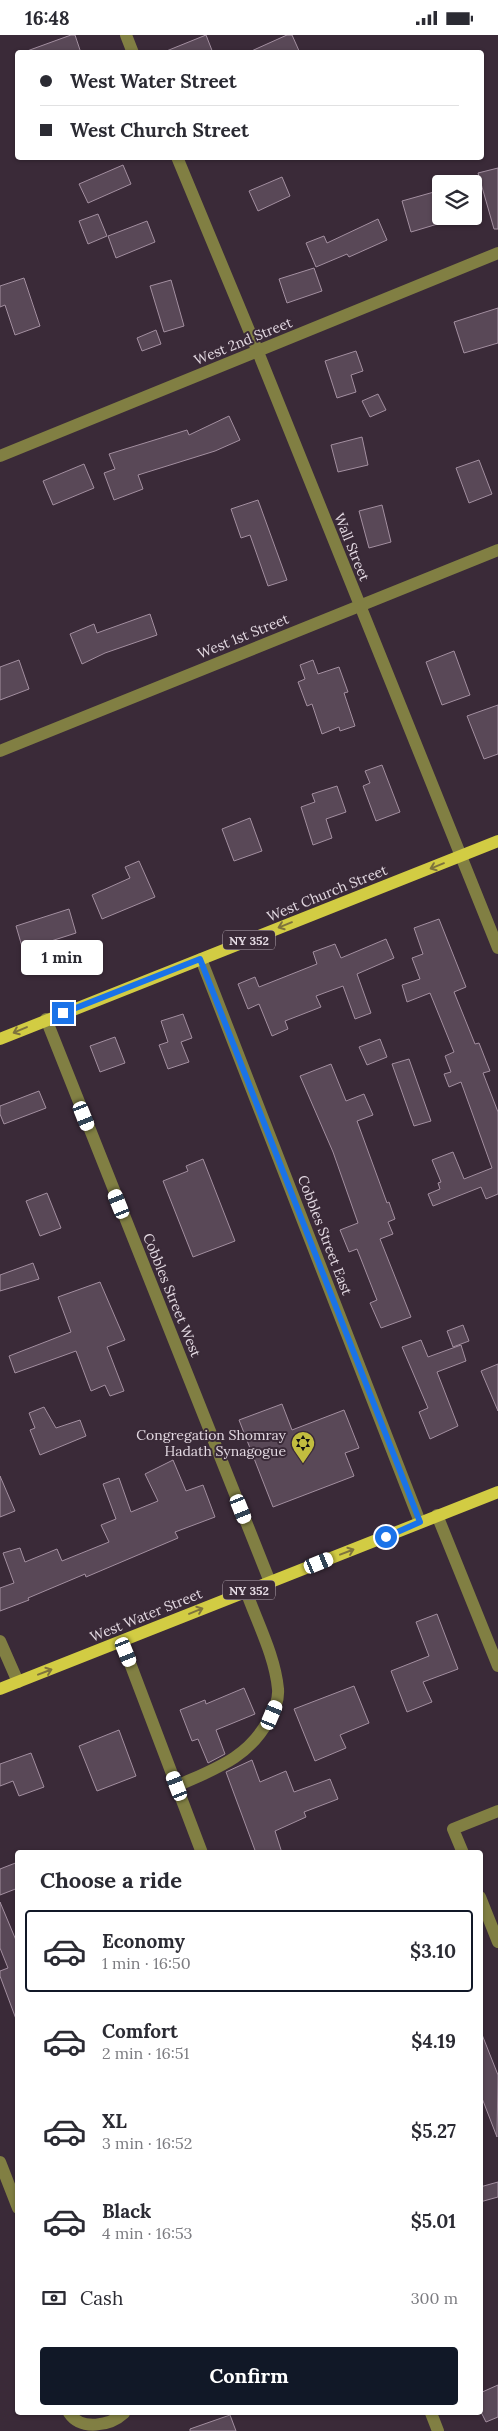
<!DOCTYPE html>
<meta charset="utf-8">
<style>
body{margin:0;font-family:Lora,serif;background:#f2f2f3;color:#2b2b33;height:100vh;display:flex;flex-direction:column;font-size:19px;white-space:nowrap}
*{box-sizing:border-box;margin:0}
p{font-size:16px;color:#7c7c81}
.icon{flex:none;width:28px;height:28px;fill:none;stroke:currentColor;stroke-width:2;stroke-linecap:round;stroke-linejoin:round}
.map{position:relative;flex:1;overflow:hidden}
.drawer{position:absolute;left:15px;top:1815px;width:468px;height:565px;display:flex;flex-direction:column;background:#fff;border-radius:5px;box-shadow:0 1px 4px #0004}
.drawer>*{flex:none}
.guide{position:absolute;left:15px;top:15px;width:469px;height:110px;border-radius:5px;box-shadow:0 1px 4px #0004;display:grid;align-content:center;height:110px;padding:0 25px;background:#fff}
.controls{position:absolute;left:432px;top:140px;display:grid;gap:10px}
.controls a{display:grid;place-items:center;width:50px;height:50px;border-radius:5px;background:#fff;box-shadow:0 1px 4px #0004;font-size:25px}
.end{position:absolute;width:22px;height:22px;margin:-11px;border:6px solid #1a73e8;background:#fff;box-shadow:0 0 0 2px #fff}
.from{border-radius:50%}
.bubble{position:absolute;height:35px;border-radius:5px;background:#fff;box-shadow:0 1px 4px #0004;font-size:16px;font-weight:800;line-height:35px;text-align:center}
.car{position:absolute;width:15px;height:30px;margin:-15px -8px;border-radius:6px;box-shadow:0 0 4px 1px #0007;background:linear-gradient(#fff 24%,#345 0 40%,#fff 0 76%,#345 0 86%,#fff 0)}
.guide b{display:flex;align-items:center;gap:18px;height:48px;font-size:19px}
.guide b+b{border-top:1px solid #e1e1e2}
.guide i{width:12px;height:12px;background:#2b2b33}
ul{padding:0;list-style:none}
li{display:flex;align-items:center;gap:15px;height:82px;margin:0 10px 8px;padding:0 15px;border:2px solid transparent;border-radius:5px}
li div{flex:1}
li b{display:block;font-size:19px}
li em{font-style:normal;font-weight:800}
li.current{border-color:#111827}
li>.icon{width:45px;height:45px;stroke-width:1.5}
h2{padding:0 25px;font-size:22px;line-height:60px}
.pay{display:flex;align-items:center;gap:12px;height:55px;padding:0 25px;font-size:19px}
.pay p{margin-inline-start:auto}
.action{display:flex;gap:10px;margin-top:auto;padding:10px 25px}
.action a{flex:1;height:58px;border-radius:5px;background:#111827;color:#fff;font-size:20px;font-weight:800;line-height:58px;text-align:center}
.status{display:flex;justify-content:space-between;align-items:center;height:35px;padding:0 25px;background:#fff;direction:ltr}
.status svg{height:14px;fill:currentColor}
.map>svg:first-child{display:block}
.building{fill:#594857;stroke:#a38fa0}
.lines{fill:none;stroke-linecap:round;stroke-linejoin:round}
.minor{stroke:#817f43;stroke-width:12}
.major{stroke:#d2cc43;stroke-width:12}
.oneway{stroke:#7e733d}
.route{stroke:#1a73e8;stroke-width:6}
.labels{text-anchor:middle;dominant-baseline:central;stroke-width:4;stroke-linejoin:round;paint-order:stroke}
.shield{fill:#3a2a38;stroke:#b1a5b0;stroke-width:1}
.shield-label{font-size:12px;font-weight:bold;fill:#e4dae3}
.street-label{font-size:14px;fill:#e4dae3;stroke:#3a2a38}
.poi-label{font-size:14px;fill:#e4dae3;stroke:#3a2a38;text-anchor:end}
</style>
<div class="status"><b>16:48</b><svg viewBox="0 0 49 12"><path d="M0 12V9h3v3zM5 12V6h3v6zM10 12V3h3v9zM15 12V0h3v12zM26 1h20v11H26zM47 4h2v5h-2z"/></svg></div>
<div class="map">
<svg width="498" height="2396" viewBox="0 0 498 2396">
<rect width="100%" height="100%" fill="#3a2a38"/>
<path class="building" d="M71,0H75L81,18H28L27,16Z
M206,0L213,18H164V17Z
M287,0H292L300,18H247Z
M123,130L131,149L88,168L79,149Z
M498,133V194H494L478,138Z
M282,142L290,161L258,176L249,156Z
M441,155V188L411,197L402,166Z
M98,179L107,201L88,209L79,186Z
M378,184L387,205L349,222L347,219L316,232L306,208L324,201L327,208Z
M147,186L155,207L116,223L108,201Z
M314,233L322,256L287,268L279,244Z
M24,243L40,291L15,300L5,270L0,272V251Z
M171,245L184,291L164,297L150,251Z
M498,273V308L464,318L454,287Z
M156,295L161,309L142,316L137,303Z
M356,316L363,336L351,340L356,357L337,363L325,326Z
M378,359L386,375L370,382L362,366Z
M229,381L240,405L215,416L138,440L143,454L114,465L104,438L115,434L109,419L187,395L189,400Z
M362,402L368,430L338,437L331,410Z
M479,425L492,459L469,468L456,433Z
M84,429L94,453L53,470L43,446Z
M258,465L287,545L268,551L250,500L241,503L231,474Z
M382,470L391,507L369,513L359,476Z
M150,579L157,600L105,618L82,629L70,599L94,589L97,598Z
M454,616L470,660L442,670L426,627Z
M19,625L29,654L0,665V632Z
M313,625L318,639L339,632L348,657L344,658L355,691L340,696L339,692L322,699L312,669L307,671L298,647L305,644L300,630Z
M498,670V719L484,724L467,681Z
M382,730L400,777L376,786L363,751L370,748L365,736Z
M337,751L346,777L326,784L332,803L313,810L301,772L315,767L312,759Z
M250,783L262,816L234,826L222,794Z
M139,826L155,862L102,884L92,860L130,843L125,832Z
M69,874L76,898L23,915L16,891Z
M439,884L466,952L454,957L475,1009L479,1008L490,1036L483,1038L498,1077V1159L486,1164L481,1152L433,1171L428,1159L440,1154L438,1148L441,1147L432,1125L453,1117L464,1144L492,1133L461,1047L449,1052L444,1039L451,1037L445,1021L454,1017L430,958L407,967L402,950L420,944L412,923L423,919L414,893Z
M386,904L394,923L357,939L371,978L355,984L343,951L316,961L321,972L285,986L288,994L272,1001L259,969L248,974L238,949L255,942L259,952L317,929L313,917L335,909L341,923Z
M183,979L192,1003L181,1007L189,1027L168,1034L159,1010L168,1007L161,986Z
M115,1002L125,1028L100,1037L90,1011Z
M380,1004L387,1022L367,1030L359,1012Z
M409,1024L431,1086L414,1091L392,1029Z
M331,1029L346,1066L364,1059L373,1080L357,1086L387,1168L389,1167L395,1184L388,1187L393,1199L380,1204L411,1282L381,1293L370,1268L377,1265L357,1214L349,1217L340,1195L358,1188L333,1117L300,1041Z
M39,1056L46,1073L4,1089L0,1079V1071Z
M203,1124L235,1206L193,1222L163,1146L188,1136L186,1131Z
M47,1158L61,1193L40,1201L26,1166Z
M33,1228L39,1244L0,1256V1240Z
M100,1247L125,1305L107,1312L124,1356L110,1361L105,1350L91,1356L76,1316L15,1338L9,1321L71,1297L58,1262Z
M463,1290L469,1306L453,1312L447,1296Z
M421,1305L428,1322L461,1310L466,1326L437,1337L458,1391L430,1404L419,1377L428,1373L402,1312Z
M498,1329V1376L481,1336Z
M282,1369L292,1395L344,1375L359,1413L345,1418L354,1441L273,1472L239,1385Z
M44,1372L56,1393L80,1385L86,1401L40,1420L30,1395L35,1393L29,1378Z
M173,1425L186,1456L203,1450L215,1482L175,1497L178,1503L86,1542L85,1539L28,1563L29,1565L0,1576V1553L14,1548L3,1518L20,1513L25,1527L57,1514L62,1526L109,1507L101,1490L116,1484L103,1449L119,1443L131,1477L158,1466L145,1439Z
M0,1441L15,1476L0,1482Z
M437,1579L458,1634L423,1647L432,1667L407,1677L391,1636L429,1621L416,1587Z
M354,1651L369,1688L340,1700L346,1713L315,1726L294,1674Z
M244,1653L255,1679L216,1695L225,1719L208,1728L198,1704L192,1706L180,1675L205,1665L206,1669Z
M119,1695L136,1741L97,1756L79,1711Z
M31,1718L44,1752L19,1761L13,1746L0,1751V1729Z
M252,1725L260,1747L286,1736L294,1757L330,1744L338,1764L304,1777L306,1782L275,1796L282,1818H256L226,1737Z
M18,1827V1853L0,1860V1834Z
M0,1867L18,1910L16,1984L0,1941V1936L8,1933L0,1913Z
M481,1997L498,2040L497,2102L480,2058Z
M498,2147V2162L480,2167V2152Z
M498,2350V2382L486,2387L480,2375V2358Z
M230,2380L236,2396H190V2394Z"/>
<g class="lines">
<path class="minor" d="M126,0L133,18
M177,122L258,317L498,913
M0,421L498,218
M0,716L498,515
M201,924L420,1487
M46,984L270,1547
M437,1480L498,1631
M0,1606L18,1647
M122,1607L202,1818
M177,1751C214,1734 247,1724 268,1686C274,1676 279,1666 278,1654C275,1621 257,1587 246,1556
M463,1818L453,1794L498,1776
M480,1862L498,1907
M0,2127L18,2173
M69,2378C81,2396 110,2391 124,2378
M431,2378L438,2396"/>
<path class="major" d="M0,1004L498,806
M0,1654L498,1457"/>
</g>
<defs><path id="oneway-shaft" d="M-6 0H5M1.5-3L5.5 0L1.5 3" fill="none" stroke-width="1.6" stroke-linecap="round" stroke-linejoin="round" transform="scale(1.25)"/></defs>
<g class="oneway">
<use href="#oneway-shaft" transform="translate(437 831) rotate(158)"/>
<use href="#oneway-shaft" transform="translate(285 890) rotate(158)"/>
<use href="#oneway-shaft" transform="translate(20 995) rotate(157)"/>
<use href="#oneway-shaft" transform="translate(347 1517) rotate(-21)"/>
<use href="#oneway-shaft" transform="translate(196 1576) rotate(-22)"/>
<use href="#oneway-shaft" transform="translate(45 1637) rotate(-21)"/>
</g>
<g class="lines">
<path class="route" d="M63,978L200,924L420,1487L386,1502"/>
</g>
<defs>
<g id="synagogue-pin" transform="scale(1.25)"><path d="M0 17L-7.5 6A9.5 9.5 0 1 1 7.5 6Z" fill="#c2bd3f" stroke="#3a2a38"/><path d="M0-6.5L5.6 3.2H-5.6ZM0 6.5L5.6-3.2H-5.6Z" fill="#111"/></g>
</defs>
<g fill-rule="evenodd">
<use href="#synagogue-pin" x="303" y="1408"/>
</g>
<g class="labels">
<g class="shield">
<rect x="223" y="895.5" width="52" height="19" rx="4"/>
<rect x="223" y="1545.5" width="52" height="19" rx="4"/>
</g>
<g class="shield-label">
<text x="249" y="905">NY 352</text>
<text x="249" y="1555">NY 352</text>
</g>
<g class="street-label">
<text transform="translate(243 306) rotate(-22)">West 2nd Street</text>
<text transform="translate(352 512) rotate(68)">Wall Street</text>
<text transform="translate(243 601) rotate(-22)">West 1st Street</text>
<text transform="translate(327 858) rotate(-22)">West Church Street</text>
<text transform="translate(325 1200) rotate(69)">Cobbles Street East</text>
<text transform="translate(172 1260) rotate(68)">Cobbles Street West</text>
<text transform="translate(146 1580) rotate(-22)">West Water Street</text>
</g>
<g class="poi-label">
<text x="286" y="1400">Congregation Shomray<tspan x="286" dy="16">Hadath Synagogue</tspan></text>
</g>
</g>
</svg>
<div class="controls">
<a><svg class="icon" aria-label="layers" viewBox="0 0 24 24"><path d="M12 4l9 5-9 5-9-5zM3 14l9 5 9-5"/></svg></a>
</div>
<i class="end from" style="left:386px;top:1502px"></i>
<i class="end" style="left:63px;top:978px"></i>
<div class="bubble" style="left:21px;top:905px;width:82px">1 min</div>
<i class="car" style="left:84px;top:1081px;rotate:158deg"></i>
<i class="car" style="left:119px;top:1169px;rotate:338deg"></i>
<i class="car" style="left:241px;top:1474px;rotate:158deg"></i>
<i class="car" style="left:319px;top:1528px;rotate:68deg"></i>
<i class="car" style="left:126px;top:1617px;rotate:158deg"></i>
<i class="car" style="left:272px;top:1680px;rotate:23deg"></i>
<i class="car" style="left:177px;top:1751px;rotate:339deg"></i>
<div class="guide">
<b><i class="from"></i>West Water Street</b>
<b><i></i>West Church Street</b>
</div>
<section class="drawer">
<h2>Choose a ride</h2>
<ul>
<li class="current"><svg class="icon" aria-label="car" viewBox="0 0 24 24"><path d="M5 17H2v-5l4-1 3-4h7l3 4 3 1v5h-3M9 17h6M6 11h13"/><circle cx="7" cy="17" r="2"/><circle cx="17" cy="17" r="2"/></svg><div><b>Economy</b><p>1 min · 16:50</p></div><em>$3.10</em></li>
<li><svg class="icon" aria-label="car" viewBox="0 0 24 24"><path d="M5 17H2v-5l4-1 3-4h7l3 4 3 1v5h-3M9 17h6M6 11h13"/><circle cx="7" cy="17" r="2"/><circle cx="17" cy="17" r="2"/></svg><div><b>Comfort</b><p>2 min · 16:51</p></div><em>$4.19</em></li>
<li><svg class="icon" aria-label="car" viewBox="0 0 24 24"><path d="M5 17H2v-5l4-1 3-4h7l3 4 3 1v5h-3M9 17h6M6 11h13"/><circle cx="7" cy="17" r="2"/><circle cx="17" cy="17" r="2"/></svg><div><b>XL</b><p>3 min · 16:52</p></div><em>$5.27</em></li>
<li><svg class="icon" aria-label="car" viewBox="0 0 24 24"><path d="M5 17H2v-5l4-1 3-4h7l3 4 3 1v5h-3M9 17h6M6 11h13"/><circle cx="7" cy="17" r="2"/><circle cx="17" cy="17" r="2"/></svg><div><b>Black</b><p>4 min · 16:53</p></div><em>$5.01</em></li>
</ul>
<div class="pay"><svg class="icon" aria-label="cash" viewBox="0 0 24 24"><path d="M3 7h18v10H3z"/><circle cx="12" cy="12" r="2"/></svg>Cash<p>300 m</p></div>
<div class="action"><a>Confirm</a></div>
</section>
</div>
